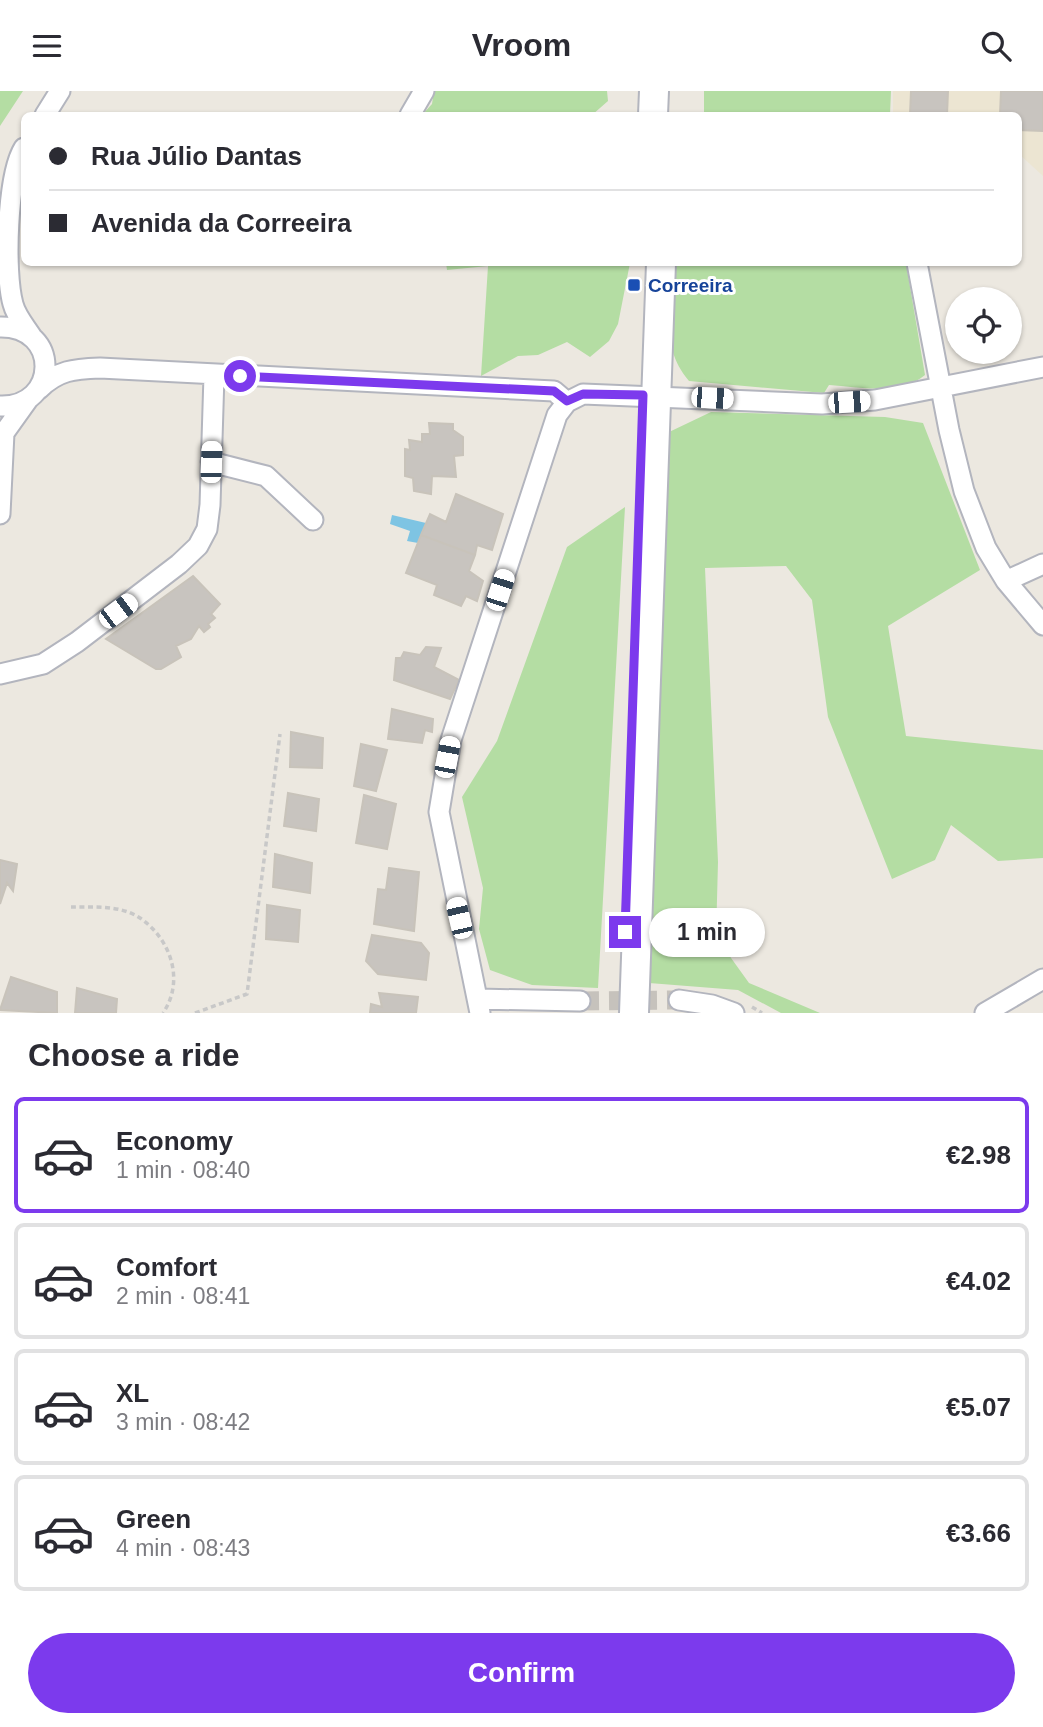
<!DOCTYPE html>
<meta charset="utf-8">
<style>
body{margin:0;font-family:Arial,sans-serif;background:#f7f7f7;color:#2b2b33;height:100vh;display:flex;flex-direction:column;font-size:26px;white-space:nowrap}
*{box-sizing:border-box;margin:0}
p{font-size:23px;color:#7c7c81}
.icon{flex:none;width:38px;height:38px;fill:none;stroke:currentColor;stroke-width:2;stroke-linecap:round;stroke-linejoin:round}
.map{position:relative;height:922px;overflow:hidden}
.side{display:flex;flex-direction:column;background:#fff;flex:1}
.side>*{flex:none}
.hud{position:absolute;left:21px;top:21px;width:1001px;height:154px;border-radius:10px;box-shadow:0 2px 5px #0004;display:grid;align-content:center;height:154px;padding:0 28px;background:#fff}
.controls{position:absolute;left:945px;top:196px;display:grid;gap:14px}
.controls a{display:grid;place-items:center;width:77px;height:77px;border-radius:50%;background:#fff;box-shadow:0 2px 5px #0004;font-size:35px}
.end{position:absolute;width:32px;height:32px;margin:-16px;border:9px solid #7c3aed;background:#fff;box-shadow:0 0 0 4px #fff}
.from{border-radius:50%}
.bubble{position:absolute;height:49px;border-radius:24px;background:#fff;box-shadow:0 2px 5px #0004;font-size:23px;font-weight:600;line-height:49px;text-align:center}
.car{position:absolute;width:21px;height:42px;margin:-21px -10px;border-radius:9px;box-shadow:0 0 5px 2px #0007;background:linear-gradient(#fff 24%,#345 0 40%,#fff 0 76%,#345 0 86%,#fff 0)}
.hud b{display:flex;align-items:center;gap:24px;height:66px;font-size:26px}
.hud b+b{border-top:2px solid #e1e1e2}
.hud i{width:18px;height:18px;background:#2b2b33}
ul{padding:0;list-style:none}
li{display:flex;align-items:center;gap:21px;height:116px;margin:0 14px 10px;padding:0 14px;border:4px solid #e1e1e2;border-radius:10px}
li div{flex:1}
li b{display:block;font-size:26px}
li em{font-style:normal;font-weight:600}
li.selected{border-color:#7c3aed}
li>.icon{width:63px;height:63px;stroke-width:1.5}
h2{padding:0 28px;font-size:32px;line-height:84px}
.cta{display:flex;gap:14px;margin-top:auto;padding:14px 28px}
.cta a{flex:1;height:80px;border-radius:42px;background:#7c3aed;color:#fff;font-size:28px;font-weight:600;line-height:80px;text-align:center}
header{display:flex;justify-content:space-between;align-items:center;height:91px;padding:0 28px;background:#fff;font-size:32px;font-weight:600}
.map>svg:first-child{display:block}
.education{fill:#ece5d2}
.green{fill:#b4dda3}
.water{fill:#7ec4e3}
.building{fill:#c8c4bf;stroke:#c8c3ba;stroke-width:2}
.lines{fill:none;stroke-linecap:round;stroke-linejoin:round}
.street-tunnel{stroke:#c6c2bc;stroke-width:19;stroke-dasharray:19 10;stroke-linecap:butt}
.street-casing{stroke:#b3b5be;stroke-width:23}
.secondary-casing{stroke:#b3b5be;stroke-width:32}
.path{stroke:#c8c8c8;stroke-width:3.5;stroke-dasharray:5 3.5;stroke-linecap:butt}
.street{stroke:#fff;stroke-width:19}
.secondary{stroke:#fff;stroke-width:28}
.route{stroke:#7c3aed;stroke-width:9}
.transit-dot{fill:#1a4fb4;stroke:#fff;stroke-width:2.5}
.labels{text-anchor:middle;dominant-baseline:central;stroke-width:6;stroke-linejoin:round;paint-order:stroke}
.transit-label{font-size:19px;font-weight:bold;fill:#164399;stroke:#fff;text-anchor:start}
</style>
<header><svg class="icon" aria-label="menu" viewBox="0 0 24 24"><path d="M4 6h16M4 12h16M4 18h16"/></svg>Vroom<svg class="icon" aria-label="search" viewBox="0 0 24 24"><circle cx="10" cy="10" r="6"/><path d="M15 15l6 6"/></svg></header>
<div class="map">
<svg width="1043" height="922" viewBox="0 0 1043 922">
<rect width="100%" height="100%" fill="#ece8e0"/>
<path class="education" d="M893,0H1043V85L1019,63L1018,24L893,23Z"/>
<path class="green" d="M0,0H23L0,35Z
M434,0H607L608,10L592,24H422L432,13Z
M704,0H891L890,24H704Z
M446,172H630L618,233L609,250L590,266L567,251L538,264L518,265L481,285L488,175L447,179Z
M672,172H906L925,284C899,305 861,296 829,294L824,302L689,290C659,255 671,215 672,172Z
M711,321L885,326L923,332L980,479L888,535L906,645L1043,659V767L998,770L951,734L935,769L892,788L828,626L812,509L786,475L705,477L718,771L716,846L749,892L820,922H781L738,899L649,892L667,342Z
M625,416L598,897L532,894L490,879L479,838L483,797L462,706L497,650L567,456Z"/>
<path class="water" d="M392,424L426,432L418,452L407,450L410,440L390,433Z"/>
<path class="building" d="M911,0H948L947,24H910Z
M1001,0H1043V40L1018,39V24H1000Z
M429,332L453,333V339L463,346V364L454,365L456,386L432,385L431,403L414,400L413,387L405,385V358L410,359L409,349L422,351V343H430Z
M456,403L503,423L492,459L477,454L475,464L421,444L430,423L446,431Z
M421,444L475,464L469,480L483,490L477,510L466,505L461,515L434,504L437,494L406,482Z
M193,485L220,513L211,523L215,527L208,533L210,536L204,541L199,535L191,548L176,555L181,566L161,578H156L106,548Z
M426,556L441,557L434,576L459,589L450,608L394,589L396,567H401L404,561L420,564Z
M392,618L433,628L432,641L425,639L422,652L388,648Z
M291,641L323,647L322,677L290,676Z
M361,653L387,659L376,700L354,695Z
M288,702L319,708L316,740L284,735Z
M364,704L396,713L387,758L356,752Z
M275,763L312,772L310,802L273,796Z
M0,769L17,773L13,800L7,792L0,813Z
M389,777L419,781L414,840L374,833L378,798L386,799Z
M267,814L300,819L298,851L266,848Z
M372,844L421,852L429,862L426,889L378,883L366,870Z
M11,886L57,901V922L0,919Z
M77,897L117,908L116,922H75Z
M379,902L418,906L416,922H370L371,913L382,916Z"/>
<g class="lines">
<path class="street-tunnel" d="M580,910L679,909"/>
<g class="street-casing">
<path id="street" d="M45,24L60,0
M410,24L424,0
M24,57C7,84 4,181 13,213C16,225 25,235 32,246
M917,172L949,339L964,400L986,457L1006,490L1043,534
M0,236C61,235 59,317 0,315
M39,298C58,279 74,278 100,277L554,300L567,311
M211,371L266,385L313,429
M0,423L4,342L29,307
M1006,490L1043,473
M0,583L43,573L77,551L179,473L198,455L207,438L210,414L214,284
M478,908L580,910
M679,909L712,914L734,922
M480,922L439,721L451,649L557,324L567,311L583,303L822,313L875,309L1043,276
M985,922L1043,888"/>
</g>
<g class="secondary-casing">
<path id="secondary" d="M653,24L654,0
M634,922L661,172"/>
</g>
<path class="path" d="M71,816C94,816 121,814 140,827C171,848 185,890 163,922
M752,916L762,922
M195,922L247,903L280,643"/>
<use href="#street" class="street"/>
<use href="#secondary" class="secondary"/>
</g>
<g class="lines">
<path class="route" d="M240,285L554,300L567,310L583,303L643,304L625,841"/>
</g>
<rect class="transit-dot" x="627" y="187" width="14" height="14" rx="3.5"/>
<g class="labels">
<g class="transit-label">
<text x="648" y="194">Correeira</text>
</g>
</g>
</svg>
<div class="controls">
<a><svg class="icon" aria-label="locate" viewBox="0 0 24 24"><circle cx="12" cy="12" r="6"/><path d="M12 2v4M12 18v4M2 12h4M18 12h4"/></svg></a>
</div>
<i class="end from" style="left:240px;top:285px"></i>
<i class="end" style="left:625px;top:841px"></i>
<div class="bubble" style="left:649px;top:817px;width:116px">1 min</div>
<i class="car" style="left:712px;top:307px;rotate:93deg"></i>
<i class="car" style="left:849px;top:311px;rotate:86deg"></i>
<i class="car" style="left:211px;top:371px;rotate:2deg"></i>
<i class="car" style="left:500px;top:499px;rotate:18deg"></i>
<i class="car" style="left:118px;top:520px;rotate:53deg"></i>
<i class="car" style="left:447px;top:666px;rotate:11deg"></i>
<i class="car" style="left:459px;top:827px;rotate:347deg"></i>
<div class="hud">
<b><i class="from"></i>Rua Júlio Dantas</b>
<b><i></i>Avenida da Correeira</b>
</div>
</div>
<section class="side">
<h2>Choose a ride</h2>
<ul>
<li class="selected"><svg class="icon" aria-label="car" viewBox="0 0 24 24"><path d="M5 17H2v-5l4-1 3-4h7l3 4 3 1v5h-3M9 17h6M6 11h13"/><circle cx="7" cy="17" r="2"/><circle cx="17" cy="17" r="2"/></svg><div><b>Economy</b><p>1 min · 08:40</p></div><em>€2.98</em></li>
<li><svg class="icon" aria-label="car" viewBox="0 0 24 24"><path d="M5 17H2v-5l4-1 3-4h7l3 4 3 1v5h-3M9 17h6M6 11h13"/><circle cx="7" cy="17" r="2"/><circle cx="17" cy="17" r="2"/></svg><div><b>Comfort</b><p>2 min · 08:41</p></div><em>€4.02</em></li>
<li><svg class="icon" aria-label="car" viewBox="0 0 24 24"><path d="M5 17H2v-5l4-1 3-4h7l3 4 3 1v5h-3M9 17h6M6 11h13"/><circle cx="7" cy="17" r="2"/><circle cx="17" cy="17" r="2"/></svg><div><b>XL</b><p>3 min · 08:42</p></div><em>€5.07</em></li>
<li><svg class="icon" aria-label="car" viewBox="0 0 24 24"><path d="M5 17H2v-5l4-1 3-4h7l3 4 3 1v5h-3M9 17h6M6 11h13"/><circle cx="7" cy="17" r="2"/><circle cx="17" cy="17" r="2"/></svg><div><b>Green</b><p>4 min · 08:43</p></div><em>€3.66</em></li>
</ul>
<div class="cta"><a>Confirm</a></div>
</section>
